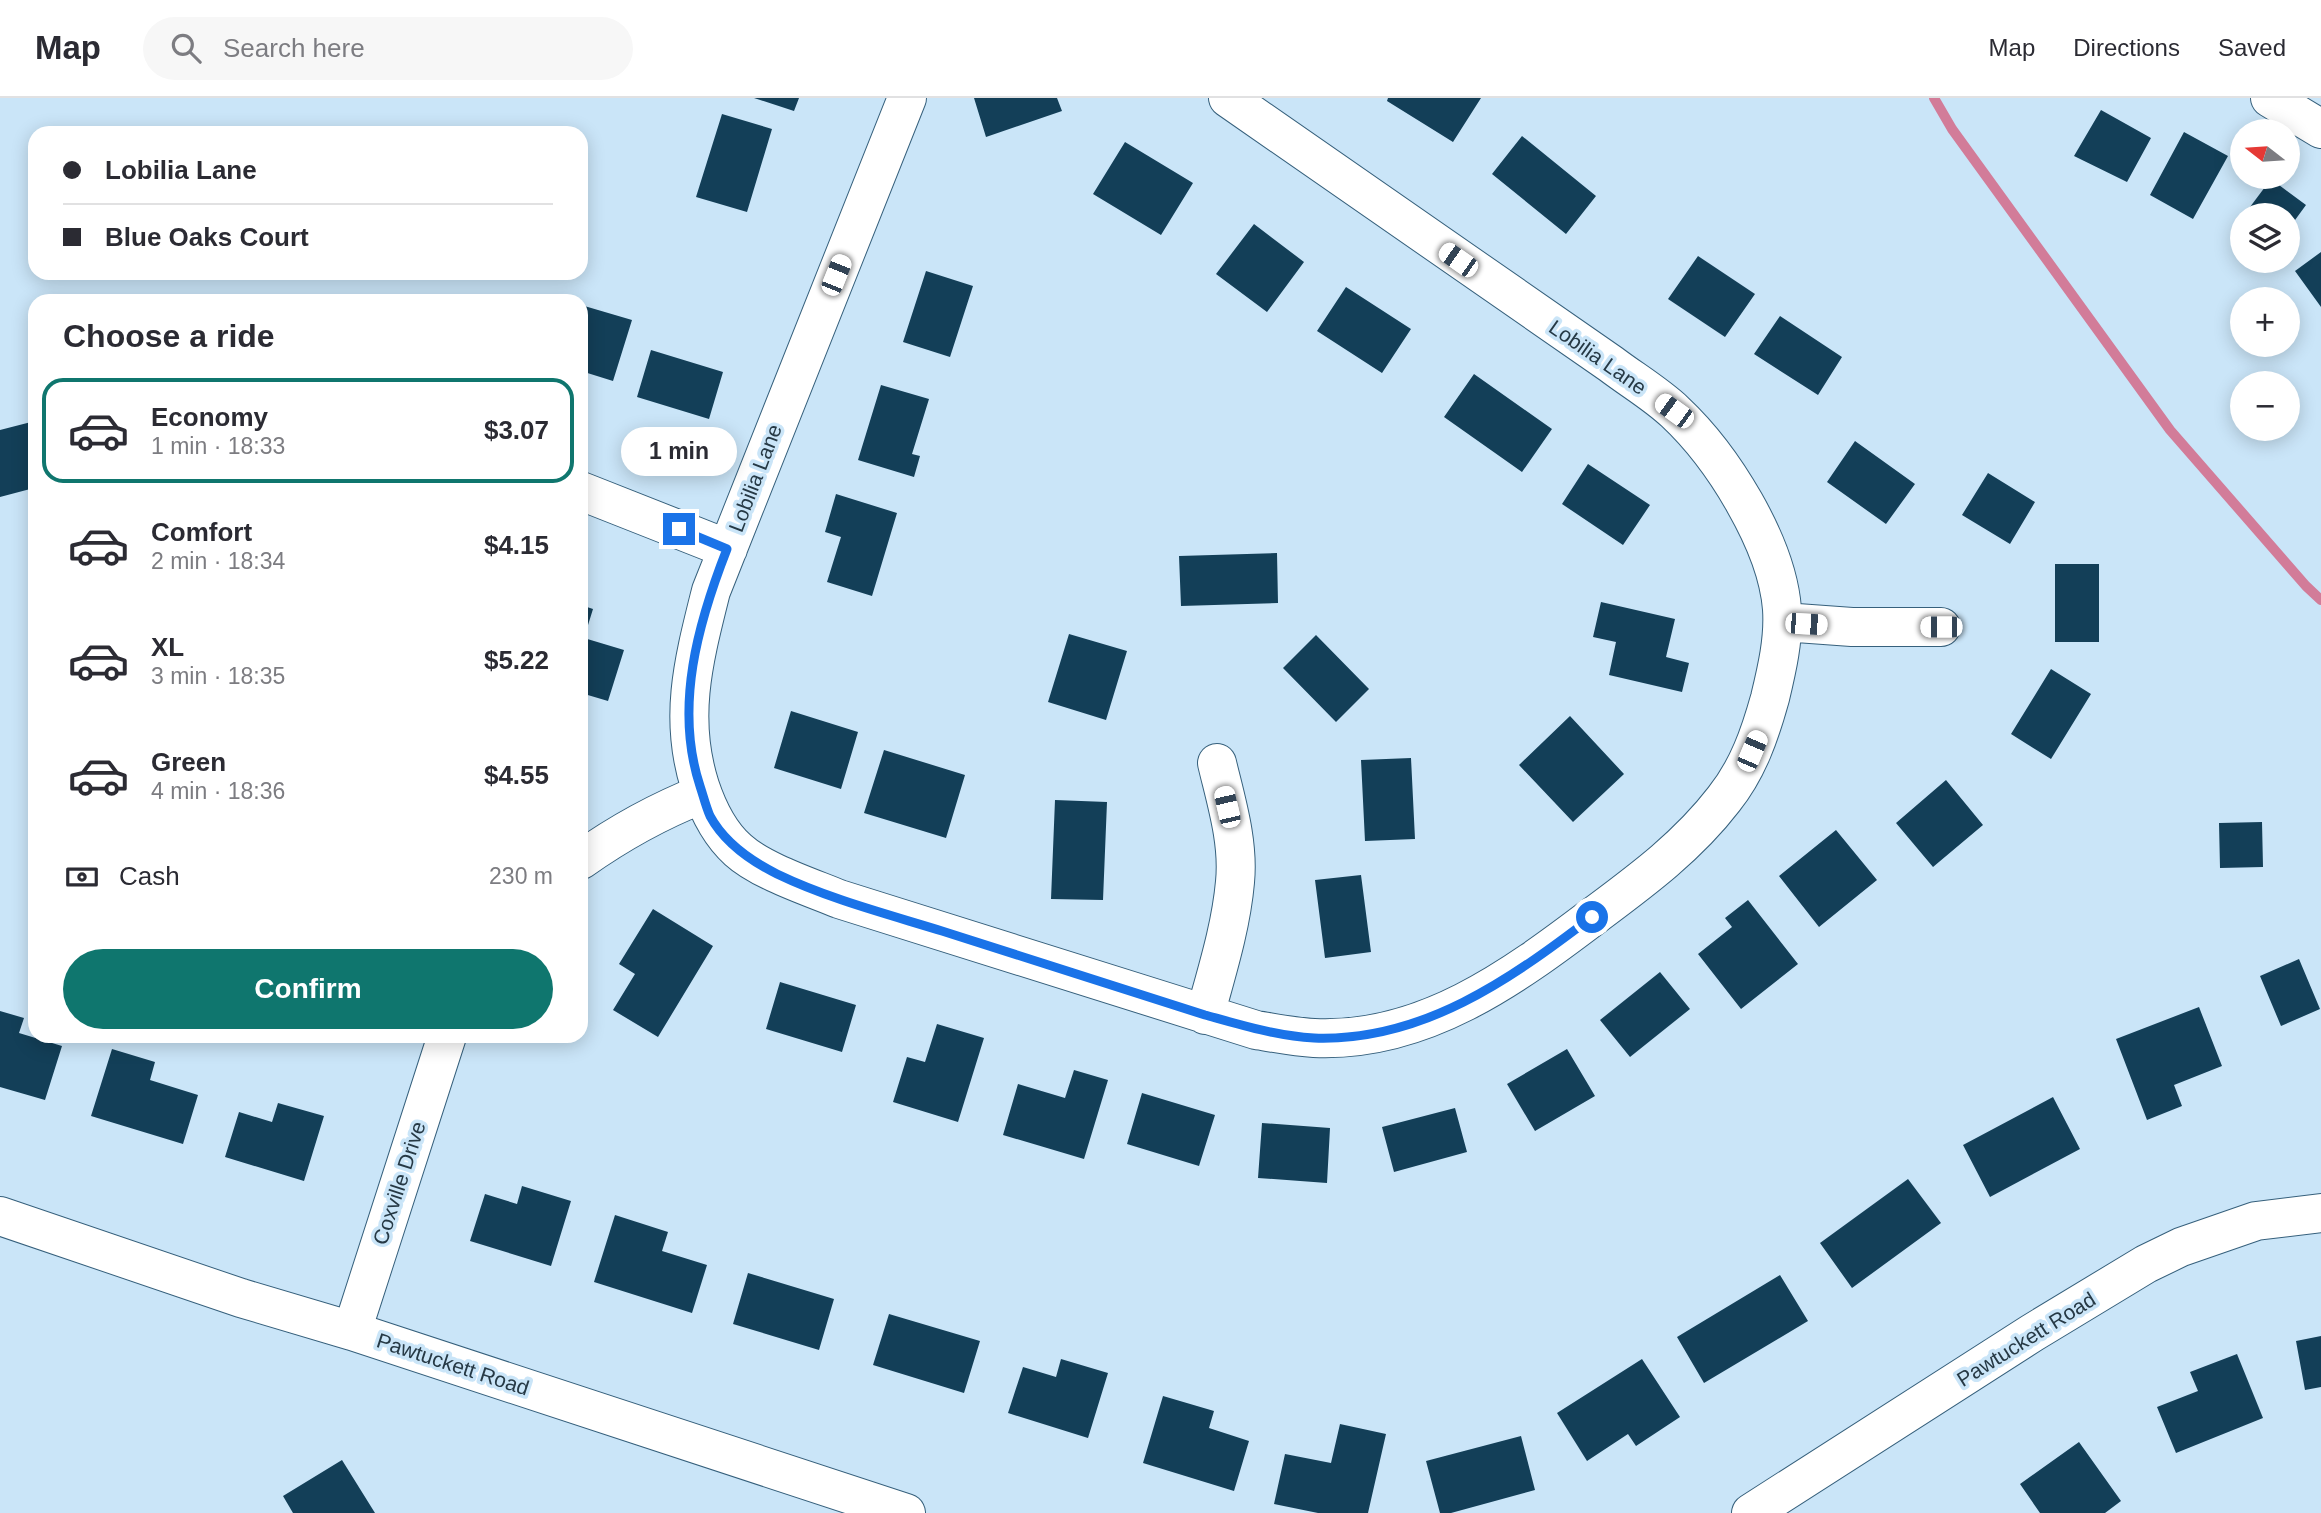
<!DOCTYPE html>
<meta charset="utf-8">
<style>
body{margin:0;font-family:Arial,sans-serif;background:#f7f7f7;color:#2b2b33;height:100vh;display:flex;flex-direction:column;font-size:26px;white-space:nowrap}
*{box-sizing:border-box;margin:0}
p{font-size:23px;color:#7c7c81}
.icon{flex:none;width:38px;height:38px;fill:none;stroke:currentColor;stroke-width:2;stroke-linecap:round;stroke-linejoin:round}
.map{position:relative;flex:1;overflow:hidden}
.details{position:absolute;left:28px;top:196px;width:560px;height:749px;display:flex;flex-direction:column;background:#fff;border-radius:21px;box-shadow:0 4px 18px #0003}
.details>*{flex:none}
.hud{position:absolute;left:28px;top:28px;width:560px;height:154px;border-radius:21px;box-shadow:0 4px 18px #0003;display:grid;align-content:center;height:154px;padding:0 35px;background:#fff}
.needle{width:46px;rotate:287deg}
.tools{position:absolute;left:2230px;top:21px;display:grid;gap:14px}
.tools a{display:grid;place-items:center;width:70px;height:70px;border-radius:50%;background:#fff;box-shadow:0 4px 18px #0003;font-size:35px}
.end{position:absolute;width:32px;height:32px;margin:-16px;border:9px solid #1a73e8;background:#fff;box-shadow:0 0 0 4px #fff}
.from{border-radius:50%}
.bubble{position:absolute;height:49px;border-radius:24px;background:#fff;box-shadow:0 4px 18px #0003;font-size:23px;font-weight:700;line-height:49px;text-align:center}
.car{position:absolute;width:21px;height:42px;margin:-21px -10px;border-radius:9px;box-shadow:0 0 5px 2px #0007;background:linear-gradient(#fff 24%,#345 0 40%,#fff 0 76%,#345 0 86%,#fff 0)}
.hud b{display:flex;align-items:center;gap:24px;height:66px;font-size:26px}
.hud b+b{border-top:2px solid #e1e1e2}
.hud i{width:18px;height:18px;background:#2b2b33}
ul{padding:0;list-style:none}
li{display:flex;align-items:center;gap:21px;height:105px;margin:0 14px 10px;padding:0 21px;border:4px solid transparent;border-radius:21px}
li div{flex:1}
li b{display:block;font-size:26px}
li em{font-style:normal;font-weight:700}
li.current{border-color:#0f766e}
li>.icon{width:63px;height:63px;stroke-width:1.5}
h2{padding:0 35px;font-size:32px;line-height:84px}
.pay{display:flex;align-items:center;gap:18px;height:77px;padding:0 35px;font-size:26px}
.pay p{margin-inline-start:auto}
.button{display:flex;gap:14px;margin-top:auto;padding:14px 35px}
.button a{flex:1;height:80px;border-radius:42px;background:#0f766e;color:#fff;font-size:28px;font-weight:700;line-height:80px;text-align:center}
header{display:flex;align-items:center;gap:42px;box-sizing:border-box;height:98px;padding:0 35px;background:#fff;border-bottom:2px solid #e1e1e2}
header strong{font-size:33px}
nav{display:flex;gap:38px;margin-inline-start:auto;font-size:24px}
.search{width:490px;height:63px;background:#f7f7f7;display:flex;align-items:center;gap:18px;box-sizing:border-box;padding:0 24px;border-radius:38px;color:#7c7c81;font-size:26px}
.map>svg:first-child{display:block}
.lines{fill:none;stroke-linecap:round;stroke-linejoin:round}
.stream{stroke:#d27c99;stroke-width:10}
.building{fill:#133f58}
.minor-casing{stroke:#36607c;stroke-width:40}
.minor{stroke:#fff;stroke-width:38}
.route{stroke:#1a73e8;stroke-width:9}
.labels{text-anchor:middle;dominant-baseline:central;stroke-width:7;stroke-linejoin:round;paint-order:stroke}
.street-label{font-size:21px;fill:#263945;stroke:#cae5f8}
</style>
<header>
<strong>Map</strong>
<div class="search"><svg class="icon" aria-label="search" viewBox="0 0 24 24"><circle cx="10" cy="10" r="6"/><path d="M15 15l6 6"/></svg>Search here</div>
<nav><a>Map</a><a>Directions</a><a>Saved</a></nav>
</header>
<div class="map">
<svg width="2321" height="1415" viewBox="0 0 2321 1415">
<rect width="100%" height="100%" fill="#cae5f8"/>
<g class="lines">
<path class="stream" d="M1934,0L1952,31L2170,332L2306,488L2321,502"/>
</g>
<path class="building" d="M754,0H799L794,13Z
M974,0H1057L1062,13L986,39Z
M1388,0H1481L1453,44L1387,3Z
M2101,12L2151,40L2127,84L2074,58Z
M722,16L772,31L747,114L696,99Z
M2184,34L2228,58L2193,121L2150,97Z
M1522,38L1596,98L1566,136L1492,76Z
M1125,44L1193,85L1161,137L1093,96Z
M2271,81L2306,107L2287,133V117H2244Z
M1254,126L1304,164L1267,214L1216,176Z
M2321,154V209L2295,173Z
M1698,158L1755,196L1725,239L1668,201Z
M926,173L973,188L950,259L903,244Z
M1346,189L1411,231L1382,275L1317,233Z
M581,207L632,222L613,283L581,273Z
M1780,218L1842,259L1818,297L1754,256Z
M651,252L723,274L709,321L637,299Z
M1474,276L1552,331L1522,374L1444,319Z
M881,287L929,301L912,356L920,358L914,379L858,362Z
M35,323V368L28,370L34,390L0,399V332Z
M1855,343L1915,386L1886,426L1827,384Z
M1588,366L1650,407L1623,447L1562,406Z
M1988,375L2035,404L2010,446L1962,417Z
M836,396L897,415L872,498L827,484L841,439L825,434Z
M1277,455L1278,505L1181,508L1179,458Z
M2055,466H2099V544H2055Z
M1601,504L1675,521L1666,559L1689,565L1682,594L1609,577L1616,544L1593,539Z
M581,507L593,511L584,540L624,552L608,603L581,595Z
M1069,536L1127,553L1106,622L1048,604Z
M1316,537L1369,591L1336,624L1283,570Z
M2051,571L2091,596L2051,661L2011,636Z
M791,613L858,634L841,691L774,670Z
M1570,618L1624,676L1573,724L1519,667Z
M884,652L965,677L946,740L864,715Z
M1411,660L1415,741L1365,743L1361,662Z
M1946,682L1983,727L1933,769L1896,725Z
M1055,702L1107,704L1103,802L1051,801Z
M2262,724L2263,769L2220,770L2219,725Z
M1836,732L1877,782L1819,829L1779,778Z
M1361,777L1371,854L1325,860L1315,782Z
M1748,802L1798,866L1741,911L1698,856L1732,829L1725,820Z
M653,811L713,848L658,939L613,912L635,876L619,866Z
M2299,861L2320,911L2281,928L2260,878Z
M1660,874L1690,911L1630,959L1600,922Z
M780,884L856,907L842,954L766,931Z
M2199,909L2222,968L2174,987L2182,1008L2147,1022L2116,941Z
M0,913L24,920L19,935L62,948L45,1002L0,989Z
M937,926L984,940L958,1024L893,1004L907,959L925,964Z
M112,951L155,964L150,982L198,997L183,1046L91,1018Z
M1567,951L1595,998L1535,1033L1507,986Z
M1074,972L1108,982L1084,1061L1003,1037L1018,986L1065,1000Z
M1142,995L1215,1017L1199,1068L1127,1046Z
M2053,999L2080,1051L1990,1099L1963,1047Z
M278,1005L324,1018L304,1083L225,1059L239,1014L272,1024Z
M1455,1010L1467,1054L1394,1074L1382,1029Z
M1262,1025L1330,1030L1327,1085L1258,1080Z
M1908,1081L1941,1125L1852,1190L1820,1145Z
M522,1088L571,1103L551,1168L470,1143L485,1096L517,1106Z
M615,1117L668,1134L662,1153L707,1167L692,1215L594,1184Z
M748,1175L834,1201L819,1252L733,1226Z
M1780,1177L1808,1223L1704,1285L1677,1239Z
M889,1216L980,1243L964,1295L873,1267Z
M2321,1238V1289L2305,1292L2296,1243Z
M2237,1256L2263,1320L2176,1355L2157,1309L2198,1293L2190,1274Z
M1061,1261L1108,1275L1088,1340L1008,1315L1023,1269L1056,1279Z
M1642,1261L1680,1319L1636,1348L1628,1336L1587,1363L1557,1315Z
M1163,1298L1214,1313L1209,1330L1249,1343L1234,1393L1143,1365Z
M1340,1326L1386,1336L1368,1415H1318L1274,1406L1285,1356L1331,1365Z
M1521,1338L1535,1392L1451,1415H1440L1426,1363Z
M2079,1344L2121,1403L2105,1415H2040L2020,1386Z
M342,1362L375,1415H293L283,1398Z"/>
<g class="lines">
<g class="minor-casing">
<path id="minor" d="M907,0L711,493C694,561 678,619 700,688C708,712 719,735 738,752C761,773 810,789 839,801L1256,932C1275,935 1295,939 1314,940C1423,945 1512,880 1595,817C1642,782 1688,748 1724,701C1748,671 1760,636 1770,600C1777,571 1784,541 1782,511C1777,445 1722,358 1675,314C1656,296 1632,282 1611,266L1228,0
M2270,0L2321,31
M581,393L728,451
M1783,524L1852,529H1941
M581,762C619,735 659,713 702,696
M1205,917C1217,873 1231,829 1235,784C1239,744 1226,703 1217,665
M0,1118L241,1200L352,1233L906,1415
M352,1233L447,938
M1751,1415L2032,1235L2146,1166L2181,1149L2256,1123L2321,1115"/>
</g>
<use href="#minor" class="minor"/>
</g>
<g class="lines">
<path class="route" d="M679,431L727,451C698,525 674,609 700,688C703,697 706,709 710,718C724,744 751,763 777,776C829,801 887,816 942,833C1030,861 1117,889 1205,917C1241,927 1277,938 1314,940C1422,944 1511,881 1592,819"/>
</g>
<g class="labels">
<g class="street-label">
<text transform="translate(1598 259) rotate(35)">Lobilia Lane</text>
<text transform="translate(755 380) rotate(-69)">Lobilia Lane</text>
<text transform="translate(399 1085) rotate(-72)">Coxville Drive</text>
<text transform="translate(2026 1241) rotate(-32)">Pawtuckett Road</text>
<text transform="translate(453 1266) rotate(18)">Pawtuckett Road</text>
</g>
</g>
</svg>
<div class="tools">
<a><svg class="needle" viewBox="-14 -14 28 28"><path d="M0-13l5 13h-10z" fill="#e53935"/><path d="M0 13l5-13h-10z" fill="#7c7c81"/></svg></a>
<a><svg class="icon" aria-label="layers" viewBox="0 0 24 24"><path d="M12 4l9 5-9 5-9-5zM3 14l9 5 9-5"/></svg></a>
<a>+</a>
<a>−</a>
</div>
<i class="end from" style="left:1592px;top:819px"></i>
<i class="end" style="left:679px;top:431px"></i>
<div class="bubble" style="left:621px;top:329px;width:116px">1 min</div>
<i class="car" style="left:1458px;top:162px;rotate:305deg"></i>
<i class="car" style="left:836px;top:177px;rotate:22deg"></i>
<i class="car" style="left:1674px;top:313px;rotate:306deg"></i>
<i class="car" style="left:1806px;top:526px;rotate:93deg"></i>
<i class="car" style="left:1941px;top:529px;rotate:270deg"></i>
<i class="car" style="left:1752px;top:653px;rotate:23deg"></i>
<i class="car" style="left:1227px;top:709px;rotate:347deg"></i>
<div class="hud">
<b><i class="from"></i>Lobilia Lane</b>
<b><i></i>Blue Oaks Court</b>
</div>
<section class="details">
<h2>Choose a ride</h2>
<ul>
<li class="current"><svg class="icon" aria-label="car" viewBox="0 0 24 24"><path d="M5 17H2v-5l4-1 3-4h7l3 4 3 1v5h-3M9 17h6M6 11h13"/><circle cx="7" cy="17" r="2"/><circle cx="17" cy="17" r="2"/></svg><div><b>Economy</b><p>1 min · 18:33</p></div><em>$3.07</em></li>
<li><svg class="icon" aria-label="car" viewBox="0 0 24 24"><path d="M5 17H2v-5l4-1 3-4h7l3 4 3 1v5h-3M9 17h6M6 11h13"/><circle cx="7" cy="17" r="2"/><circle cx="17" cy="17" r="2"/></svg><div><b>Comfort</b><p>2 min · 18:34</p></div><em>$4.15</em></li>
<li><svg class="icon" aria-label="car" viewBox="0 0 24 24"><path d="M5 17H2v-5l4-1 3-4h7l3 4 3 1v5h-3M9 17h6M6 11h13"/><circle cx="7" cy="17" r="2"/><circle cx="17" cy="17" r="2"/></svg><div><b>XL</b><p>3 min · 18:35</p></div><em>$5.22</em></li>
<li><svg class="icon" aria-label="car" viewBox="0 0 24 24"><path d="M5 17H2v-5l4-1 3-4h7l3 4 3 1v5h-3M9 17h6M6 11h13"/><circle cx="7" cy="17" r="2"/><circle cx="17" cy="17" r="2"/></svg><div><b>Green</b><p>4 min · 18:36</p></div><em>$4.55</em></li>
</ul>
<div class="pay"><svg class="icon" aria-label="cash" viewBox="0 0 24 24"><path d="M3 7h18v10H3z"/><circle cx="12" cy="12" r="2"/></svg>Cash<p>230 m</p></div>
<div class="button"><a>Confirm</a></div>
</section>
</div>
